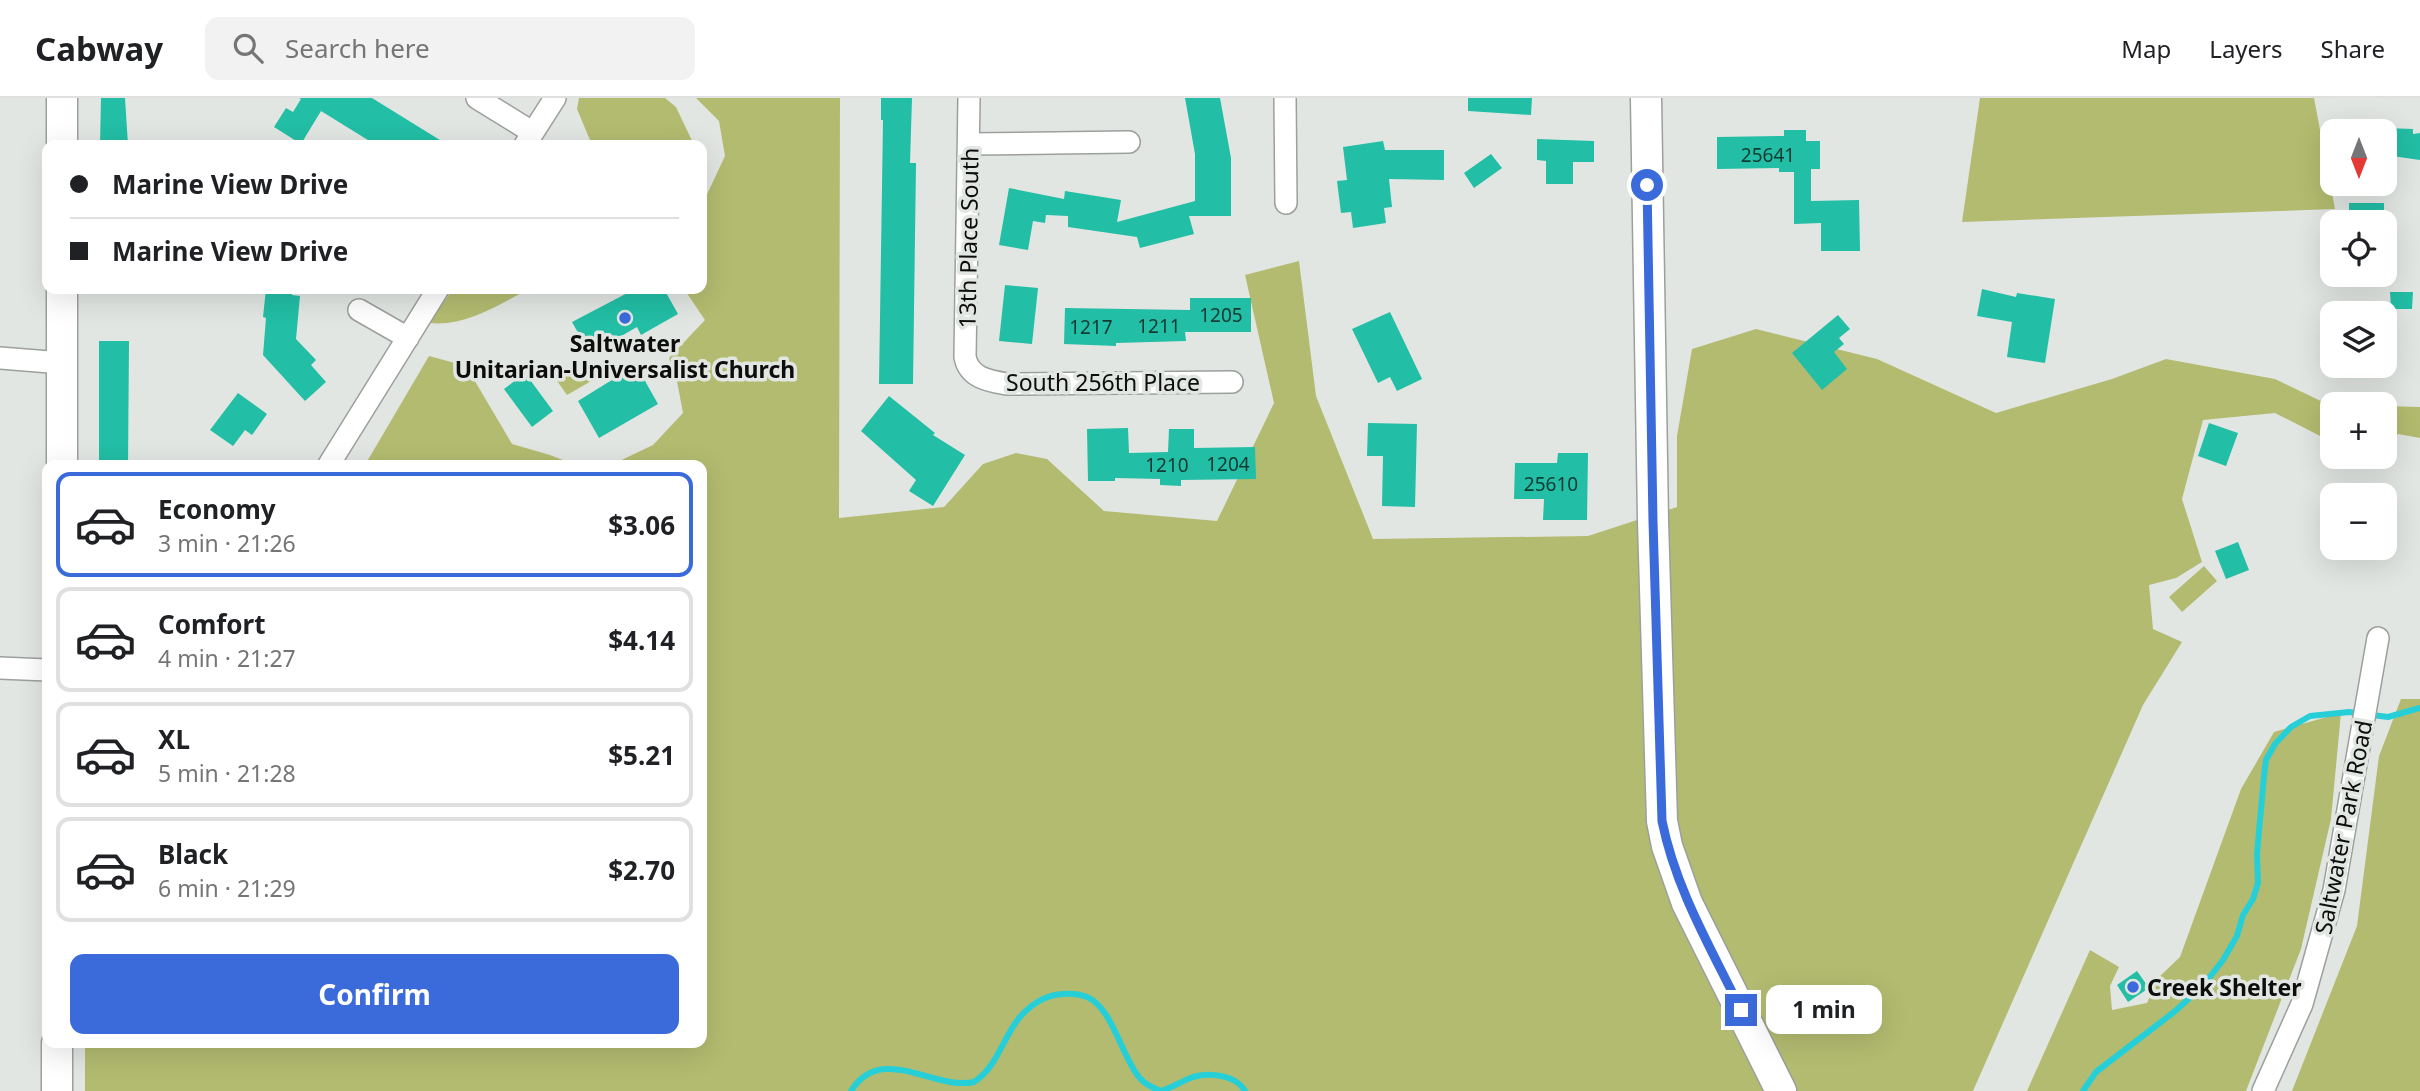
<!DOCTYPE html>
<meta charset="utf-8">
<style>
body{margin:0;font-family:"Noto Sans",sans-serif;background:#f2f2f2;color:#202124;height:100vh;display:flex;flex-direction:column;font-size:26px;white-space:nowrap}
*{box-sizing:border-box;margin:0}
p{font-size:23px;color:#757577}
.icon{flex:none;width:38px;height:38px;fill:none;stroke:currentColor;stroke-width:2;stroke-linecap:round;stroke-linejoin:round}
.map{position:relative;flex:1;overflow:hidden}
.details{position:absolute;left:42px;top:362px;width:665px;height:588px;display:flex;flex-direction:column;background:#fff;border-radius:14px;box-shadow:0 7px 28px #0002}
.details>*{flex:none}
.guide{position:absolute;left:42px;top:42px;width:665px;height:154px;border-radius:14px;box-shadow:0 7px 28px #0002;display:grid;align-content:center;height:154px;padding:0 28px;background:#fff}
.needle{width:46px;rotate:180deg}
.fabs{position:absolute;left:2320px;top:21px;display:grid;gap:14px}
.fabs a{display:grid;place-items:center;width:77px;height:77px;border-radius:14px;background:#fff;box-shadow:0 7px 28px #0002;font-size:35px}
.end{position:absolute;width:32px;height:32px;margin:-16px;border:9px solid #3b6ada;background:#fff;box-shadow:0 0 0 4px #fff}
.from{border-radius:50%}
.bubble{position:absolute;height:49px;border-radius:14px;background:#fff;box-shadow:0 7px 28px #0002;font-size:23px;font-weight:700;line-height:49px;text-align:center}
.guide b{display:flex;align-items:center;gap:24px;height:66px;font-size:26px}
.guide b+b{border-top:2px solid #e0e0e0}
.guide i{width:18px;height:18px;background:#202124}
ul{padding:12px 0 0;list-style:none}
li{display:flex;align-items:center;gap:21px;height:105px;margin:0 14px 10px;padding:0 14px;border:4px solid #e0e0e0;border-radius:14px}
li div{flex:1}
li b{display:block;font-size:26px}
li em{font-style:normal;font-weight:700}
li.current{border-color:#3b6ada}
li>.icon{width:63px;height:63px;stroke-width:1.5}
.action{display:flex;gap:14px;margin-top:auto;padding:14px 28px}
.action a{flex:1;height:80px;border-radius:14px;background:#3b6ada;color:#fff;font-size:28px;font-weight:700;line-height:80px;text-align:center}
header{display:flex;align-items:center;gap:42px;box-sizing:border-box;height:98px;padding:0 35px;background:#fff;border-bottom:2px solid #e0e0e0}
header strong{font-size:33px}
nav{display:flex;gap:38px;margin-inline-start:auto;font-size:24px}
.search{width:490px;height:63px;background:#f2f2f2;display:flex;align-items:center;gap:18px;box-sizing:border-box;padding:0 24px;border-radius:14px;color:#757577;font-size:26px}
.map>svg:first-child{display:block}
.green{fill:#b3bb70}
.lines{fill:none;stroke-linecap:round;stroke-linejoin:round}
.stream{stroke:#26cfd7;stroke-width:6}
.building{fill:#22bea5}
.minor-casing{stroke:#9ca09d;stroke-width:24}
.secondary-casing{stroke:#9ca09d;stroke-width:33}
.minor{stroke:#fff;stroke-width:21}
.secondary{stroke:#fff;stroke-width:30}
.route{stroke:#3b6ada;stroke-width:9}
.poi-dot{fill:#3b6ada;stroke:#e2e6e3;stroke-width:2.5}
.labels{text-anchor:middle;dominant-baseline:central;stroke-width:7;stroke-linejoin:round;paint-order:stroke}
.number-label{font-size:19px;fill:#123932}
.street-label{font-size:23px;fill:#0c0d0c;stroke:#e2e6e3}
.poi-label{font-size:23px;font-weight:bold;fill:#0c0d0c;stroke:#e2e6e3}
</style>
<header>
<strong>Cabway</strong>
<div class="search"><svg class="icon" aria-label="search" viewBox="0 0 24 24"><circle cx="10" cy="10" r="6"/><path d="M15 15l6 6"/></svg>Search here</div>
<nav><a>Map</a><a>Layers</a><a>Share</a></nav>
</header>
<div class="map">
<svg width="2420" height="993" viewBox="0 0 2420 993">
<rect width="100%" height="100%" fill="#e2e6e3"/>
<path class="green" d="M579,0H665L676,9L694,47H592L577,11Z
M696,0H840L839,420L944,409L983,366L1016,355L1047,361L1104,413L1217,423L1274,305L1245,177L1299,163L1316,298L1373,441L1588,438L1677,409V338L1692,251L1756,231L1877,261L1996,315L2112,281L2166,261L2275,281L2327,306H2333V349L2326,341L2275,315L2203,322L2182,401L2202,464L2176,480L2149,487L2153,531L2182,544L2143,607L1973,993H85V945H702V368L611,367L653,347L683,315L676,278L669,260L705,222L684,191H702V107L725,58L719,23Z
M1980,0H2314L2335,111L1962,124Z
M453,191H529C498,207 465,229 429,225Z
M429,258L466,268L512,346L550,357L576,367H365Z
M583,263L593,282L567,297L555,280Z
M2385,308L2420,309V340L2398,336L2385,352Z
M2204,468L2217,483L2182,514L2169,499Z
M2401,601H2420V993H2292L2357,828L2379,658Z
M2341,615L2331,721L2301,851L2246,993H2027L2090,852L2119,869L2110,888L2112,912L2147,905L2158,880L2180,859L2241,691L2274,634Z"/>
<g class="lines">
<path class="stream" d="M851,993C882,944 933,993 974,984C1006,963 1003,919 1045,900C1057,895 1074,894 1087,899C1112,909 1122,959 1139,979C1144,986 1153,990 1161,993C1173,989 1182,983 1193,979C1210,974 1236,977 1245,993
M2083,993L2096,974L2174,914L2202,889L2223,862L2237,838L2243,817L2253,801L2258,785L2257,756L2264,678L2266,662L2275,646L2291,629L2310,618L2349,614L2388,619L2420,610"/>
</g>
<path class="building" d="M101,0H125L128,47H100Z
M299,0H372L448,47H376L321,13L301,46L274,29L286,10L293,14L301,1Z
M881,0H912L910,65H916L913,286H879L883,22H881Z
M1185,0H1220L1231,60V118H1189L1194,136L1140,150L1137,139L1068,129V118L1046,117L1045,125L1033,123L1028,152L999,147L1009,90L1064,101L1065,93L1121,102L1117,124L1195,103V56Z
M1468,0H1532L1531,17L1468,13Z
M2385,30L2413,31V36L2420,35V62L2385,57Z
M1784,32H1806V43H1820V71H1811V103L1859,102L1860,153H1821V125L1794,126V74H1779V70L1717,71V39L1784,38Z
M1537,41L1594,43V64H1573V86H1546V63L1537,62Z
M1383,43L1385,52H1444V82L1389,81L1392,109L1384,110L1386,125L1353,130L1351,114L1341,115L1337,83L1347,82L1343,49Z
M1491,56L1502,70L1474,90L1464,75Z
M2349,105H2384V124H2349Z
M1005,187L1038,190L1032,246L999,243Z
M266,191H293L292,197L300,198L296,241L316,262L311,267L326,284L305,303L263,257L266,220L263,219Z
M635,191H664L678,216L641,237L637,229L590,256L572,224Z
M1982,191L2016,199L2017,195L2055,201L2045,265L2007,259L2012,224L1977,218Z
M2390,194H2413L2412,211H2391Z
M1190,200H1251V234H1185L1186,243L1116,245V248L1064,246L1065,210L1190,212Z
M1390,214L1422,281L1397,293L1390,279L1378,285L1352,231Z
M1838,217L1850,231L1839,240L1844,246L1834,254L1847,271L1822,292L1792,255Z
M99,243H129L128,368H99Z
M636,267L658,306L599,340L578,303Z
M525,275L553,313L532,329L504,291Z
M238,295L267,316L252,337L245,332L233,348L210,332Z
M889,298L935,335L933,337L965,357L933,408L909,393L916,382L861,333Z
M1368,325L1417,326L1415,409L1382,408L1383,358H1367Z
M2209,325L2238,335L2226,368L2198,358Z
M1128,330L1129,355L1168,354L1169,331H1194V350L1255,349L1256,381L1181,382V388L1160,387V381L1115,380V383H1088L1087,331Z
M1558,355H1588L1587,422H1543L1544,401H1514L1515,365H1557Z
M2238,444L2249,472L2226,481L2215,453Z
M2137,873L2149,890L2128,904L2117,887Z"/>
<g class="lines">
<g class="minor-casing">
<path id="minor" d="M477,0L532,34
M969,0L965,259C969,280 989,283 1007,286L1232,284
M1285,0L1286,105
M970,46L1129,44
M525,47L555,0
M359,212L408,240
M0,260L62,265
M328,368L438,191
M0,570L47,572
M2263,993L2302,906L2334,792L2378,540"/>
</g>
<g class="secondary-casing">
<path id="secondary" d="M62,0V47
M1646,0L1653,423L1662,723L1667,748L1687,805L1781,993
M62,368V191
M57,993V945"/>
</g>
<use href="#minor" class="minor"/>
<use href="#secondary" class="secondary"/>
</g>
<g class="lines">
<path class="route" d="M1647,87L1653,423L1662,723C1676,792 1711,850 1741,912"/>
</g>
<g class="poi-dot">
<circle cx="625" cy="220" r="7"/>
<circle cx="2133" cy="889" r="7"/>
</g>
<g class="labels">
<g class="number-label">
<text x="1768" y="57">25641</text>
<text x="1221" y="217">1205</text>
<text x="1159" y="228">1211</text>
<text x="1091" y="229">1217</text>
<text x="1228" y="366">1204</text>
<text x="1167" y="367">1210</text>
<text x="1551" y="386">25610</text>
</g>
<g class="street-label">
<text transform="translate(968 140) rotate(-89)">13th Place South</text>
<text x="1103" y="284">South 256th Place</text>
<text transform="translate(2343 729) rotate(-79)">Saltwater Park Road</text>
</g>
<g class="poi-label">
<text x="625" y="245">Saltwater<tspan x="625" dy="26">Unitarian-Universalist Church</tspan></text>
<text x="2147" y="889" text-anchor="start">Creek Shelter</text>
</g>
</g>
</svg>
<div class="fabs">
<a><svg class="needle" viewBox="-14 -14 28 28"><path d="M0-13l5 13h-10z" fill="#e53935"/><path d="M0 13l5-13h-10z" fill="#757577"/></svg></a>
<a><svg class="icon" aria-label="locate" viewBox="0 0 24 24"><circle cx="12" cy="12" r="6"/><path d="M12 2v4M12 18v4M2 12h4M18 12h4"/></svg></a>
<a><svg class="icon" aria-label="layers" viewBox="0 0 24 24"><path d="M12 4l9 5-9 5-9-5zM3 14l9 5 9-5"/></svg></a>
<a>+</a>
<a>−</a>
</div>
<i class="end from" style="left:1647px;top:87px"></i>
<i class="end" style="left:1741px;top:912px"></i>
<div class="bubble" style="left:1766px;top:887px;width:116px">1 min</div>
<div class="guide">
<b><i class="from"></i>Marine View Drive</b>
<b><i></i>Marine View Drive</b>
</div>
<section class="details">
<ul>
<li class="current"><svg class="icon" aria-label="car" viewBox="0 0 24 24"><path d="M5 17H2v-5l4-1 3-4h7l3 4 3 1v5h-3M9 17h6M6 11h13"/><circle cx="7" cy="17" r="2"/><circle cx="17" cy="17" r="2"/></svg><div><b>Economy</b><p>3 min · 21:26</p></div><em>$3.06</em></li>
<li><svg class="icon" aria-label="car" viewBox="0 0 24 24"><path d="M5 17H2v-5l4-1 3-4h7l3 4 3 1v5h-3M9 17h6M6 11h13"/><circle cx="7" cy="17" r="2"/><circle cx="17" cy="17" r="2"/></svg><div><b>Comfort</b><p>4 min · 21:27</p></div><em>$4.14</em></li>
<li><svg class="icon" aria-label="car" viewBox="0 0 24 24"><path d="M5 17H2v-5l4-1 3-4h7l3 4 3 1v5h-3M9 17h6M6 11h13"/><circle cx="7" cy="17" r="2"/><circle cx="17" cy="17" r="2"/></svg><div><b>XL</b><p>5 min · 21:28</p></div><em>$5.21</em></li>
<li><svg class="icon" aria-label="car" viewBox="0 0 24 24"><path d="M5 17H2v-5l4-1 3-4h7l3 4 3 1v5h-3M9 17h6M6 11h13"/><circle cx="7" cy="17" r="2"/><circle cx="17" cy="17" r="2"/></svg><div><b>Black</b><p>6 min · 21:29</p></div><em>$2.70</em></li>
</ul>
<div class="action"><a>Confirm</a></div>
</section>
</div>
